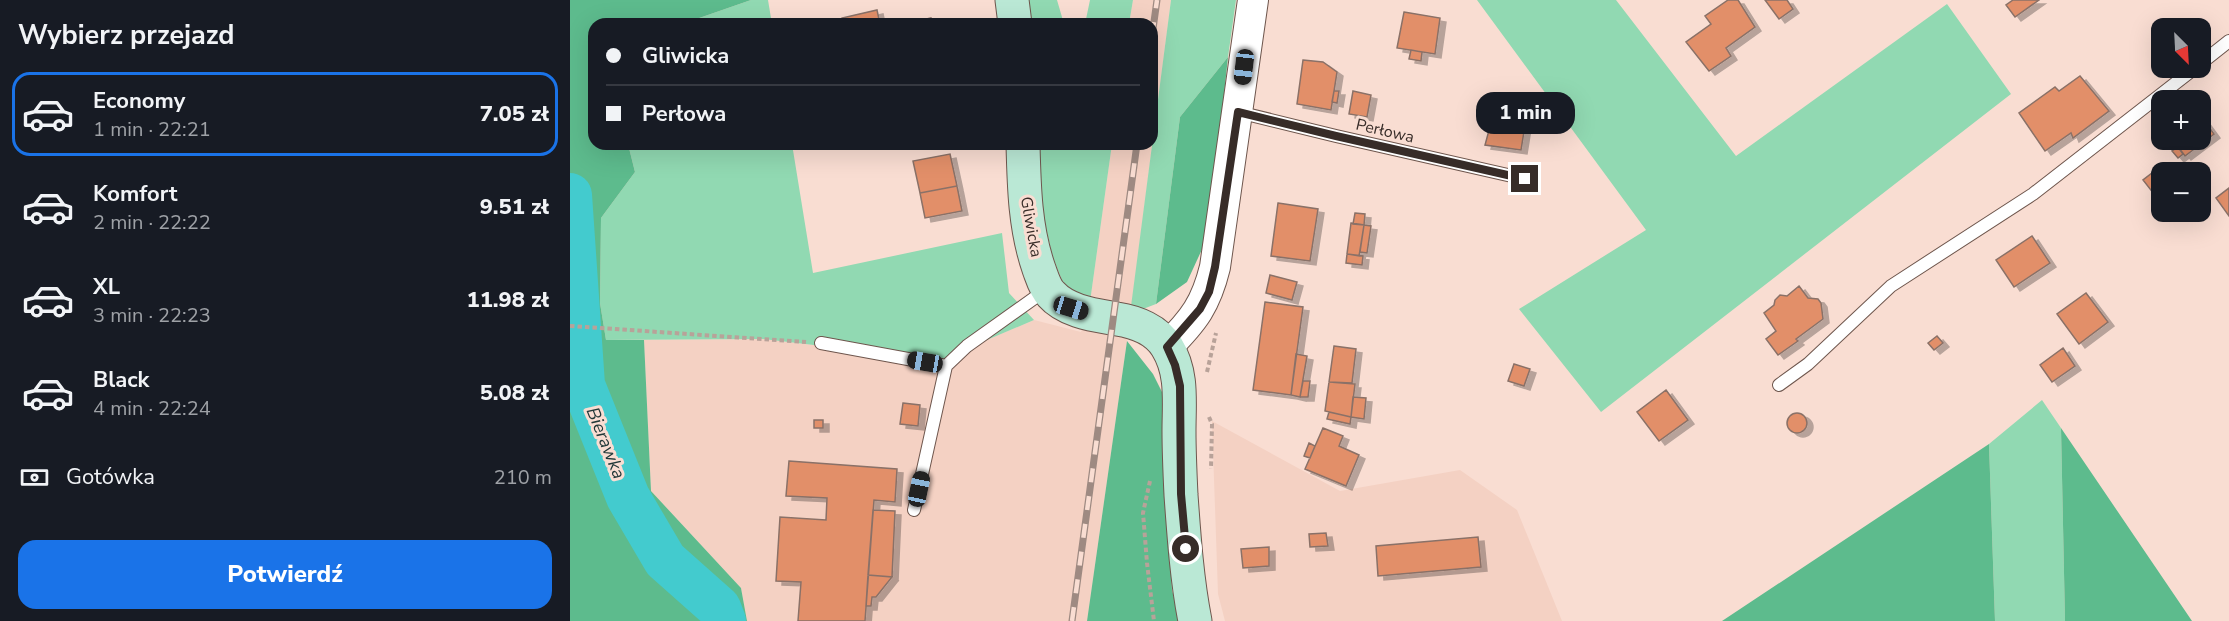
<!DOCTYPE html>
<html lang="pl">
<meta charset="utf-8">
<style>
body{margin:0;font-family:"Nunito Sans",sans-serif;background:#242831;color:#f1f3f6;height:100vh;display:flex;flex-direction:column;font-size:22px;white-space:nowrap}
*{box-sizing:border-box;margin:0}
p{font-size:20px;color:#9ea1a6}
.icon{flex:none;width:33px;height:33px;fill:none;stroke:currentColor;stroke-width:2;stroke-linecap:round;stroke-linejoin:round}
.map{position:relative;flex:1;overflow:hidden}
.side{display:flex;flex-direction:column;background:#171b24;width:570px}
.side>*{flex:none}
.guide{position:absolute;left:18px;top:18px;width:570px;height:132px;border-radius:18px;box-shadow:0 6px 24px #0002;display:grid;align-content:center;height:132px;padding:0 18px;background:#171b24}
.needle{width:39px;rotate:156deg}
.fabs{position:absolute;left:1581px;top:18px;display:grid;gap:12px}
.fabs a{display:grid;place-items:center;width:60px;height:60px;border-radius:12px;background:#171b24;box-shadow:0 6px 24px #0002;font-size:30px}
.end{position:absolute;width:27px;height:27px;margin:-14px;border:8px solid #372c28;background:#fff;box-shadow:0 0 0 3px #fff}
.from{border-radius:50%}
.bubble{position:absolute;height:42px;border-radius:18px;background:#171b24;box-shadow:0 6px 24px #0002;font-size:20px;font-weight:800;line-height:42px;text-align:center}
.car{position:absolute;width:18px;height:36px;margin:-18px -9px;border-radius:8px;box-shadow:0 0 4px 2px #0007;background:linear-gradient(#222 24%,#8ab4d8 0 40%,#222 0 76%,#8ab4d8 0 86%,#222 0)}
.guide b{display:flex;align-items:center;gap:21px;height:57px;font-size:22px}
.guide b+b{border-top:2px solid #363941}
.guide i{width:15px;height:15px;background:#f1f3f6}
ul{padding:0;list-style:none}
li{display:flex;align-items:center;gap:18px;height:84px;margin:0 12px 9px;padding:0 6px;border:3px solid transparent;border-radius:18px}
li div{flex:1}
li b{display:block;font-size:22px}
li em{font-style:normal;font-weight:800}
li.current{border-color:#1a73e8}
li>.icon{width:54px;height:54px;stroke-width:1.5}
h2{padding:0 18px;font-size:27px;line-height:72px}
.pay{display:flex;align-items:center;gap:15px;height:66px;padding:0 18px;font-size:22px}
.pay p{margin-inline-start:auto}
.primary-button{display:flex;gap:12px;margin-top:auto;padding:12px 18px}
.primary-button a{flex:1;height:69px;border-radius:18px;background:#1a73e8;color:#fff;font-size:24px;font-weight:800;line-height:69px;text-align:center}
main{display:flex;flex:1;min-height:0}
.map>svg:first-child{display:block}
.built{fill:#f4d1c3}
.green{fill:#91d9b2}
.forest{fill:#5dbb8d}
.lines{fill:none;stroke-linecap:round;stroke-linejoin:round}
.river{stroke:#43cbce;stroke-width:44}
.building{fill:#e28f69;stroke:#8a7167;stroke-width:1.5;filter:url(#shadow)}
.service-casing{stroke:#6e564d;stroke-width:14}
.tertiary-casing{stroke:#6e564d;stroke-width:32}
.secondary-casing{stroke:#6e564d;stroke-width:35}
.path{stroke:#b8a299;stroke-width:4;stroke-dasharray:4.5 3;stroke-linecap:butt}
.service{stroke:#fff;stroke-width:12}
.tertiary{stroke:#fff;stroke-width:30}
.secondary{stroke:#bae8d5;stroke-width:33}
.rail-casing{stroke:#9e8a82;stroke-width:7}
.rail{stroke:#f9ddd2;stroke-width:4.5;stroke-dasharray:14;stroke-linecap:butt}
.route{stroke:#372c28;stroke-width:8}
.labels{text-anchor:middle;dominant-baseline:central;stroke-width:6;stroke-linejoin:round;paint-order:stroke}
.street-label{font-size:16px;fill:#372c28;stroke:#f9ddd2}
.water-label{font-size:18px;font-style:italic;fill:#213838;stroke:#f9ddd2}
</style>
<main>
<section class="side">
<h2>Wybierz przejazd</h2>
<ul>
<li class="current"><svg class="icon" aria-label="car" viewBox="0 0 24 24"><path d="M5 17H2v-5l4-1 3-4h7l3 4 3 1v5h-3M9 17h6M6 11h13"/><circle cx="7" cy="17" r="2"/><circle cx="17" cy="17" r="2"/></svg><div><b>Economy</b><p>1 min · 22:21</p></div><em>7.05 zł</em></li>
<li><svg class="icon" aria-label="car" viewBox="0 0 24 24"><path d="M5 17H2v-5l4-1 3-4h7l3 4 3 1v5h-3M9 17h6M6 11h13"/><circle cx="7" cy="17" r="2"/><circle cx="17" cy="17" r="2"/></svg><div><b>Komfort</b><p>2 min · 22:22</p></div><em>9.51 zł</em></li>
<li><svg class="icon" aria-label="car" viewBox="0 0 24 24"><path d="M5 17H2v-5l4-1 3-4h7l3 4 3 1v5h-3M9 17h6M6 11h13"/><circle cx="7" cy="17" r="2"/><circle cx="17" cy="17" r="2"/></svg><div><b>XL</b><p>3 min · 22:23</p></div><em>11.98 zł</em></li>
<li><svg class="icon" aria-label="car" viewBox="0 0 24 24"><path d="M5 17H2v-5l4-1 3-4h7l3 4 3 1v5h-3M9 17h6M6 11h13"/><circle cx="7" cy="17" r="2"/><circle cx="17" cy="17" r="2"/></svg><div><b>Black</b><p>4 min · 22:24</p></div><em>5.08 zł</em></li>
</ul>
<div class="pay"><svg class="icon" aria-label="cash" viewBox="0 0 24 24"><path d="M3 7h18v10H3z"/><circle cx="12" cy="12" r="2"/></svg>Gotówka<p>210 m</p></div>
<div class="primary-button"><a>Potwierdź</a></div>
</section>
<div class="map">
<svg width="1659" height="621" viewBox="0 0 1659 621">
<defs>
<filter id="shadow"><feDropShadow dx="6" dy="4" stdDeviation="0" flood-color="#0004"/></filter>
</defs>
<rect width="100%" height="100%" fill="#f9ddd2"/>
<path class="built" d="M563,0H601L557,341L517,621H177L171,588L81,491L74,340L193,339L370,360L464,320L511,332L520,302L542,144H582V24H559Z
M642,421L770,491L890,470L947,510L992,621H655L648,594Z"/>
<path class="green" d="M181,0H198L202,24H112Z
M457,0H487L494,24H463Z
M520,0H563L559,24H515Z
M601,0H666L658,57L610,117L586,304L560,314Z
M907,0H1046L1166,156L1377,4L1441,94L1031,412L949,309L1076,230Z
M58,144H222L243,273L432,233L439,293L464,320L370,360L193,339L36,340L30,303L31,218L65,172Z
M468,144H542L520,302L496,290L483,258L469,199Z
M1472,400L1491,428L1495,621H1425L1419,444Z"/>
<path class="forest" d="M0,0H181L112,24H24V144H58L65,172L31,218L30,303L36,340H74L81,491L171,588L177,621H0Z
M658,57L639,234L617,282L586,304L610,117Z
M557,341L583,374L592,392L602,590L610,621H517Z
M1491,428L1622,621H1495Z
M1419,444L1425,621H1152Z"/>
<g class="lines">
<path class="river" d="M0,195L13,385L58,497L95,560L149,608L154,621"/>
</g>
<path class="building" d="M1158,0H1168L1185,27L1156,48L1161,56L1139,71L1116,42L1141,24L1135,16Z
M1195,0H1217L1223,9L1209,19Z
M1443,0H1469L1445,17L1436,5Z
M307,10L310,24H273L272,18Z
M834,12L870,18L865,54L827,48Z
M361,18L363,24H335Z
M841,50L852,52L851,61L839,59Z
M733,60L753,62L767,72L761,110L727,104Z
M1510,76L1539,111L1503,138L1501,133L1475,151L1449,113L1485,87L1489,91Z
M764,91H769L767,103L762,102Z
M783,91L801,95L797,117L779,114Z
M1630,115L1644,134L1615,156L1603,140H1630Z
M922,119L955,125L951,150L915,145Z
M1608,147L1613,154L1608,158L1602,151Z
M380,154L387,186L350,193L343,161Z
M1591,166L1596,172H1592L1591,203L1573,180Z
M387,186L392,211L355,218L350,193Z
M1659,188V216L1646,198Z
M708,203L748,209L740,261L701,256Z
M785,213L795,214L794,225L783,224Z
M781,223L794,225L789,256L777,254Z
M794,225L801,226L797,253L790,252Z
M1462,236L1480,263L1444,287L1426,260Z
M777,254L793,256L792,265L776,263Z
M700,275L727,282L722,300L696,293Z
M1229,286L1238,298L1248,299L1251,303L1253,319L1226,339L1228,341L1208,355L1196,339L1206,331L1194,313L1204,305L1205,300L1210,295L1217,296Z
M1516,293L1538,322L1509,344L1487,314Z
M695,302L733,307L721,395L683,390Z
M1367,336L1373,343L1364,350L1358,343Z
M764,346L786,349L782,383L759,382Z
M1493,348L1505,366L1482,382L1470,365Z
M726,354L737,356L730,397L721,395Z
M944,364L960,369L954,386L938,381Z
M733,381H740L738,397H730Z
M759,382L785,384L781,417L755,411Z
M1096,390L1118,420L1089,441L1067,412Z
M783,397L796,398L794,419L781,417Z
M333,403L350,405L348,426L330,424Z
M759,412L781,417L780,424L757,419Z
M1217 423a10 10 0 1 1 20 0a10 10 0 1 1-20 0Z
M244,420H253V428H244Z
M753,428L773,436L769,446L789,455L776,486L735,469Z
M739,443L745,446L740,458L734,456Z
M219,461L327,469L325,502L304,500L295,621H228L231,582L206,581L210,517L256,520L257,498L216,496Z
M303,510L325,511L322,577L298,575Z
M756,533L758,546L740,547L739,534Z
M908,537L911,567L808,576L806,546Z
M699,547V566L673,568L671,549Z
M298,575L322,577L306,597H302L301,606H296Z"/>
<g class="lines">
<g class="service-casing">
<path id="service" d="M1630,64L1659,41
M668,112L766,136L955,179
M251,343L376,366
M1209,385L1238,364L1321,286L1463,194L1625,68
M344,510L376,366L397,346L477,289"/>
</g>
<g class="tertiary-casing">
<path id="tertiary" d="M597,347C624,320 636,304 645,267L683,0"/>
</g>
<g class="secondary-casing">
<path id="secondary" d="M442,0L445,24
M453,144C454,187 455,229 469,269C472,277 475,288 481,294C497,312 525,315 547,319C566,322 587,330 597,347C613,373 609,402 609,431C609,452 610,474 611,495C614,537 617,580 625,621"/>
</g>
<path class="path" d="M0,326L236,342
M637,372L646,333
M639,417L642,424L641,469
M580,481L573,513L577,563L584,621"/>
<use href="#service" class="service"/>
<use href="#tertiary" class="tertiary"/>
<use href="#secondary" class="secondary"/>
<g class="rail-casing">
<path id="rail" d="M582,36L587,0
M502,621L567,144"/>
</g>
<use href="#rail" class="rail"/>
</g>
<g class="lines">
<path class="route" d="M616,549L611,494L610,386L605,365L597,347L630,309L639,292L645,267L668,112L766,136L955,179"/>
</g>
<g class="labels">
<g class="street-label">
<text transform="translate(815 131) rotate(13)">Perłowa</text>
<text transform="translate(461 227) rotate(80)">Gliwicka</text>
</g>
<g class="water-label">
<text transform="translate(36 443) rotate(68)">Bierawka</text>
</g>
</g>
</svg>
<div class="fabs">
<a><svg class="needle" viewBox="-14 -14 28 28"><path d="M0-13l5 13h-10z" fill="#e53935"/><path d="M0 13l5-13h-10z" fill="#9ea1a6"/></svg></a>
<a>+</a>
<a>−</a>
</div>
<i class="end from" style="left:616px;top:549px"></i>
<i class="end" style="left:955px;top:179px"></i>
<div class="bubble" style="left:906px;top:92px;width:99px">1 min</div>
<i class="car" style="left:674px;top:67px;rotate:187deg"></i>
<i class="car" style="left:501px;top:308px;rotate:107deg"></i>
<i class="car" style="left:355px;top:362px;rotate:280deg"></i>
<i class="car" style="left:349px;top:489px;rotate:12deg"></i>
<div class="guide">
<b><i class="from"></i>Gliwicka</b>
<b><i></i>Perłowa</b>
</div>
</div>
</main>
